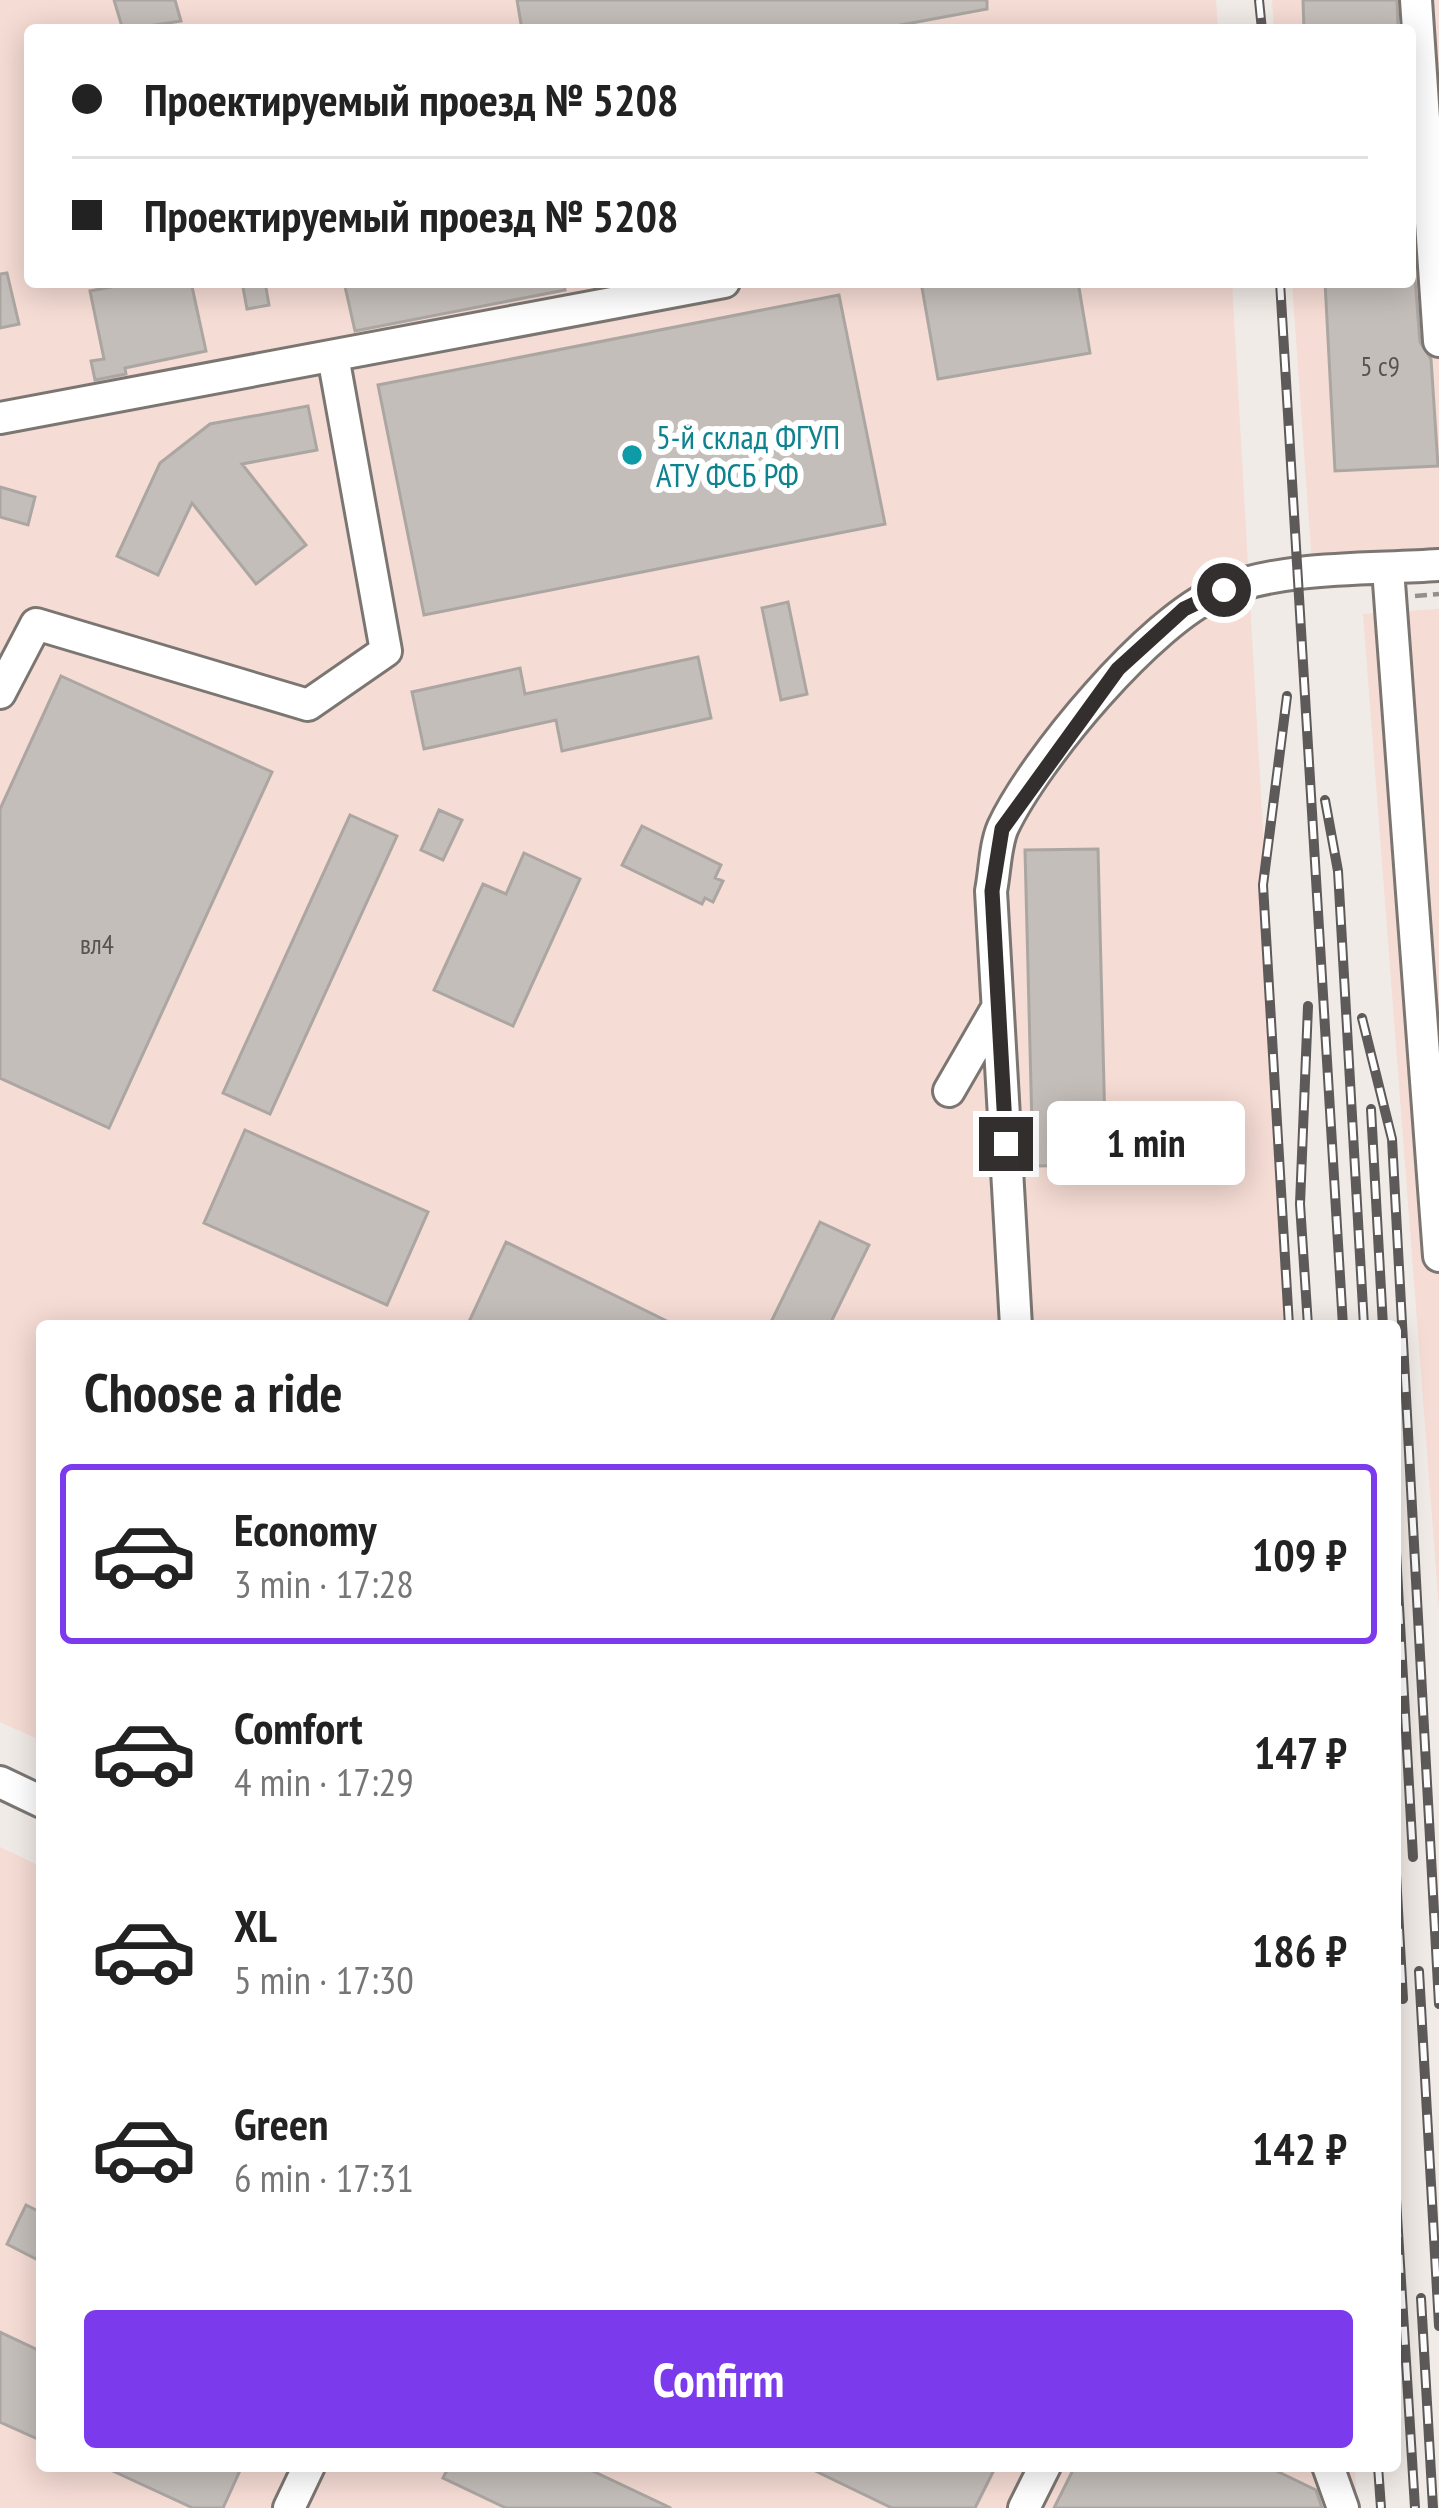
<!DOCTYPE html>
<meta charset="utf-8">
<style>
body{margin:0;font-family:"PT Sans Narrow",sans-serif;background:#f2f2f2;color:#222;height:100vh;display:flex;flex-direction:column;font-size:45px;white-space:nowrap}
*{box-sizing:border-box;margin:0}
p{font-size:39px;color:#767676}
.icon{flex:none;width:66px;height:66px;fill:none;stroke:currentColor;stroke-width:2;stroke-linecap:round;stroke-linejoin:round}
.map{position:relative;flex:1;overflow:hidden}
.panel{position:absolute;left:36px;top:1320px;width:1365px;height:1152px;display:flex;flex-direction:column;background:#fff;border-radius:12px;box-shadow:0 6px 30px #0003}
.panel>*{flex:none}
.top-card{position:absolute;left:24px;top:24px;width:1392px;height:264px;border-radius:12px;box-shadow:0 6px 30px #0003;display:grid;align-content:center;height:264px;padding:0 48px;background:#fff}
.end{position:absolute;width:54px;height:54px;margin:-27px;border:15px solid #322f2e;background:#fff;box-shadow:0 0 0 6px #fff}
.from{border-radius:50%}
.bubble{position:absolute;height:84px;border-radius:12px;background:#fff;box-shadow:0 6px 30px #0003;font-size:39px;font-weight:700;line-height:84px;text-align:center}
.top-card b{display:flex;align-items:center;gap:42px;height:114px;font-size:45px}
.top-card b+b{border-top:3px solid #e0e0e0}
.top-card i{width:30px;height:30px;background:#222}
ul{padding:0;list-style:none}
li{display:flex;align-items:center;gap:36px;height:180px;margin:0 24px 18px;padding:0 24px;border:6px solid transparent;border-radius:12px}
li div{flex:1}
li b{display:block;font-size:45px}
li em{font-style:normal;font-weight:700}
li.active{border-color:#7c3aed}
li>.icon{width:108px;height:108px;stroke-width:1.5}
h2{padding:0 48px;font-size:54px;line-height:144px}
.action{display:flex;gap:24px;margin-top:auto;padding:24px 48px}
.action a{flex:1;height:138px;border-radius:12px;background:#7c3aed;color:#fff;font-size:48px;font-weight:700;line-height:138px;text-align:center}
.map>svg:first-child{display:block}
.industrial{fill:#f5dcd4}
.building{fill:#c4beba;stroke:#aca6a2;stroke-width:3}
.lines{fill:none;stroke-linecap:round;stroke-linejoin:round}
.minor-casing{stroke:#7c7672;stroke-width:36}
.path{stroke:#94908d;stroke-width:4.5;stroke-dasharray:12 6;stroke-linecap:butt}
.minor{stroke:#fff;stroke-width:30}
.rail-casing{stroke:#5e5a59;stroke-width:10}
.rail{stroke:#fff;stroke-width:6;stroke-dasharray:18;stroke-linecap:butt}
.route{stroke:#322f2e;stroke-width:15}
.culture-dot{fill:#0f9aa8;stroke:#fff;stroke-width:4.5}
.labels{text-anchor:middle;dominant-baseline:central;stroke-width:12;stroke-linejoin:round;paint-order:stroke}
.number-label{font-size:27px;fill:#565351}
.culture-label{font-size:33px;fill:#0d838f;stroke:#fff;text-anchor:start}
</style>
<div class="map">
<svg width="1439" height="2508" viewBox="0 0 1439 2508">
<rect width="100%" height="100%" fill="#f1ebe7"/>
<path class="industrial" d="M0,0H1216L1218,30H30V282H1232L1291,1326H42V1741L0,1722Z
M1272,0H1439V555L1312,565L1292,282H1410V30H1274Z
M1439,609V1609L1363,614Z
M0,1847L42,1867V2466H1355L1357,2508H0Z"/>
<path class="building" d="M114,0H175L181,21L123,30Z
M517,0H987V9L874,30H522Z
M1303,0H1397L1398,30H1304Z
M1414,266L1420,342L1431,359L1438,466L1335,471L1325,282H1410V267Z
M7,273L19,324L0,328V274Z
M137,282H191L206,351L125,368L126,374L95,380L91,361L104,359L90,291Z
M242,282H265L269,305L247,309Z
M344,282H564L565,290L355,331Z
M921,282H1078L1090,353L938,379Z
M839,295L885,524L424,615L378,385Z
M308,406L317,450L242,464L306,545L256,584L192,503L158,575L117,556L160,463L210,424Z
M0,487L35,497L28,525L0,517Z
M788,602L807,694L781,700L762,608Z
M698,657L711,718L562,751L556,720L424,749L412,692L520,668L525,694Z
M61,676L272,772L109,1128L0,1078V809Z
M439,810L462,820L443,860L421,850Z
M350,815L397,836L270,1114L223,1093Z
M642,826L721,865L715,878L723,881L713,902L705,898L702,904L622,865Z
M1098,849L1106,1165L1033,1166L1025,850Z
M524,853L580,879L513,1026L434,990L483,884L506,894Z
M245,1130L428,1212L387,1305L204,1223Z
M820,1222L869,1245L829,1326H769Z
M506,1242L677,1326H467Z
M26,2205L42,2213V2262L7,2244Z
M0,2332L42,2352V2441L0,2422Z
M102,2466H242L223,2508H193Z
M449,2466H582L671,2508H506L443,2478Z
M805,2466H996L975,2508H892Z
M1075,2466H1266L1316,2490L1322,2508H1054Z"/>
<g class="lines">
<g class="minor-casing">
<path id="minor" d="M1416,0L1439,341
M0,418L724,282
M1388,569L1439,1256
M0,693L36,624L308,705L386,651L333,356
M949,1091L997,1008
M1016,1326L991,891C995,871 995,845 1003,827C1035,759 1150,621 1219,592C1286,565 1369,570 1439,565
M0,1782L42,1802
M1328,2466L1343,2508
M289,2508L309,2466
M1024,2508L1045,2466"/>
</g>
<path class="path" d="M1415,596L1439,594"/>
<use href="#minor" class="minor"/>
<g class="rail-casing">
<path id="rail" d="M1259,0L1262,30
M1280,282L1343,1326
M1287,696L1263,885L1289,1326
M1325,800L1338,871L1364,1326
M1362,1018L1392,1139L1439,2004
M1371,1109L1383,1326
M1308,1326L1300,1204L1308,1006
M1395,1534L1413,1857
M1395,1857L1403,1999
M1419,1971L1439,2326
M1395,2183L1415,2508
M1421,2298L1433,2508
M1378,2466L1381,2508"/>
</g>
<use href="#rail" class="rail"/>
</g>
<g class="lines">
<path class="route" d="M1006,1144L992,891L1002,829L1118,669L1184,609L1224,590"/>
</g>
<circle class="culture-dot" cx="632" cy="455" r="12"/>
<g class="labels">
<g class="number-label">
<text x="1380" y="366">5 с9</text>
<text x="97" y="944">вл4</text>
</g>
<g class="culture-label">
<text x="656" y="436">5-й склад ФГУП<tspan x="656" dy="38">АТУ ФСБ РФ</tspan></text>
</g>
</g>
</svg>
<i class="end from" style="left:1224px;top:590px"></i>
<i class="end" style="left:1006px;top:1144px"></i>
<div class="bubble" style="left:1047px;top:1101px;width:198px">1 min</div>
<div class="top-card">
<b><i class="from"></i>Проектируемый проезд № 5208</b>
<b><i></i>Проектируемый проезд № 5208</b>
</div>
<section class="panel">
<h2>Choose a ride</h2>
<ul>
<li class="active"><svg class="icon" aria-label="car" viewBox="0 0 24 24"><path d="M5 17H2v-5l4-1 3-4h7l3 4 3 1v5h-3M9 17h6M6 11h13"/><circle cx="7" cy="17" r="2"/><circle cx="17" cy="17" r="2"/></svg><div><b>Economy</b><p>3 min · 17:28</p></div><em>109 ₽</em></li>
<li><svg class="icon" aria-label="car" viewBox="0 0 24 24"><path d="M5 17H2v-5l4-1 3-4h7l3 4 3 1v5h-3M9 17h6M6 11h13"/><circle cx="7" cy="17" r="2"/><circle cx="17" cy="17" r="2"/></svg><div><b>Comfort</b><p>4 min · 17:29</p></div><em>147 ₽</em></li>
<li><svg class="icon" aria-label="car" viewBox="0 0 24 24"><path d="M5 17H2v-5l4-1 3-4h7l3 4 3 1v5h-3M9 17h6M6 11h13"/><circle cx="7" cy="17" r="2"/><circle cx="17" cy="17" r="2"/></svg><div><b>XL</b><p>5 min · 17:30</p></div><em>186 ₽</em></li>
<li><svg class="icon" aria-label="car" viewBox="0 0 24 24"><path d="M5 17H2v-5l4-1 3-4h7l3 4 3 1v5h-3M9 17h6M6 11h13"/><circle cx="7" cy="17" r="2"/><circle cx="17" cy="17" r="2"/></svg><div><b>Green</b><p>6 min · 17:31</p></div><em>142 ₽</em></li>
</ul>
<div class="action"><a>Confirm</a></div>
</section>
</div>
